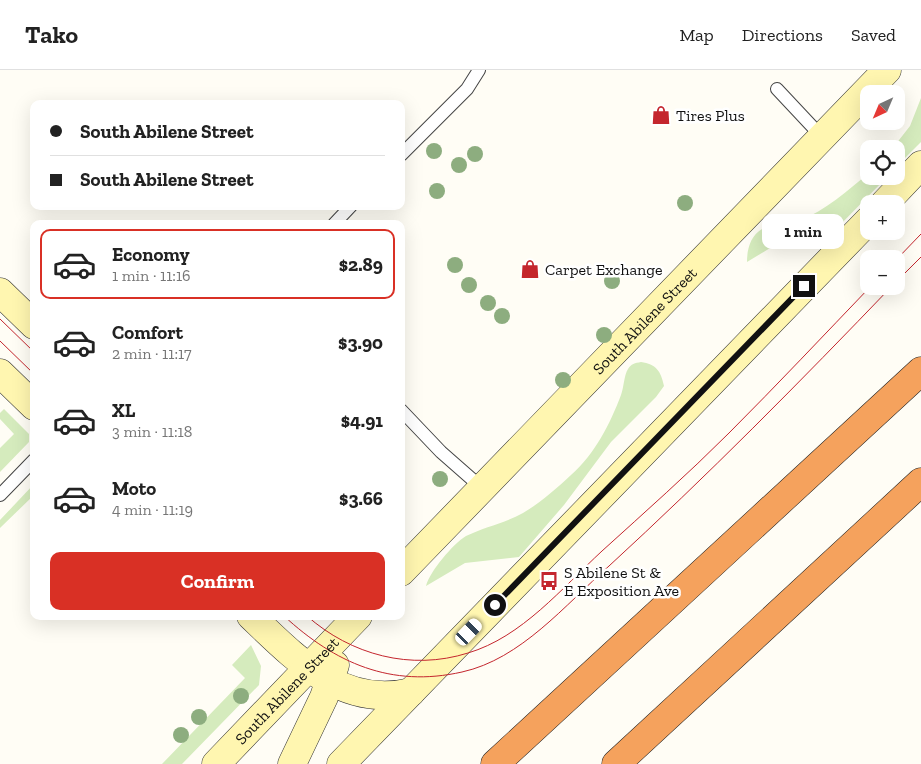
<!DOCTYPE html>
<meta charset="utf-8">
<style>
body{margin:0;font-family:"Zilla Slab",serif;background:#f6f6f6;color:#222;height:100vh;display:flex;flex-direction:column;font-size:19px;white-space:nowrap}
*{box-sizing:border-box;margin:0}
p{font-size:16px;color:#767676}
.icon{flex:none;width:28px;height:28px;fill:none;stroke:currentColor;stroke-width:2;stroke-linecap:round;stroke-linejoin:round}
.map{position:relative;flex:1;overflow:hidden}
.details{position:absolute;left:30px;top:150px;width:375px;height:400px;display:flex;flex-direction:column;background:#fff;border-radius:10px;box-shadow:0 5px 20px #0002}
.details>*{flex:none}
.banner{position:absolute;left:30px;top:30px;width:375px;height:110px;border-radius:10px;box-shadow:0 5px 20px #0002;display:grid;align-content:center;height:110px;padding:0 20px;background:#fff}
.needle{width:32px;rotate:224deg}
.controls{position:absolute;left:860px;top:15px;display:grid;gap:10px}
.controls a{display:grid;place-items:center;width:45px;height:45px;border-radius:10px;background:#fff;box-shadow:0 5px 20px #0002;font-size:25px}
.end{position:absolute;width:22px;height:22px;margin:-11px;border:6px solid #111;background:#fff;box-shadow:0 0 0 2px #fff}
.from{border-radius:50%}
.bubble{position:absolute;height:35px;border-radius:10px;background:#fff;box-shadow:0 5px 20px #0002;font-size:16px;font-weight:800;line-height:35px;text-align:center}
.car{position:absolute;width:15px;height:30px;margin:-15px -8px;border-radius:6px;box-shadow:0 0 4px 1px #0007;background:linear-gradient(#fff 24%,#345 0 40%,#fff 0 76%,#345 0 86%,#fff 0)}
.banner b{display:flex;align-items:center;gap:18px;height:48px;font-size:19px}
.banner b+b{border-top:1px solid #e0e0e0}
.banner i{width:12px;height:12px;background:#222}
ul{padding:9px 0 0;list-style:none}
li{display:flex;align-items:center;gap:15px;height:70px;margin:0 10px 8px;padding:0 10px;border:2px solid transparent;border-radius:10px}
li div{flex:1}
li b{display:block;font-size:19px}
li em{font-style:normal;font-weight:800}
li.on{border-color:#d93025}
li>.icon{width:45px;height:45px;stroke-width:1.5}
.cta{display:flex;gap:10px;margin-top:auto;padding:10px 20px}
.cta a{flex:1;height:58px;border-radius:10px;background:#d93025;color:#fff;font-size:20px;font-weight:800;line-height:58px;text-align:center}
header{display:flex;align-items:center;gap:30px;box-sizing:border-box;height:70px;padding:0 25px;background:#fff;border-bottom:1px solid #e0e0e0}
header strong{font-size:24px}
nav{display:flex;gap:28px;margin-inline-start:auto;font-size:18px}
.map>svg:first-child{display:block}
.green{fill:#d5ebbd}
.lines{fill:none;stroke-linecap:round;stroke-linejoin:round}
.lane-casing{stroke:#444;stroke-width:14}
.secondary-casing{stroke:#333;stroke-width:29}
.highway-casing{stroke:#222;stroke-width:29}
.lane{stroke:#fff;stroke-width:12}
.secondary{stroke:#fff6b0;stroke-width:28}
.highway{stroke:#f5a25d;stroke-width:28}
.tram{stroke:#c4262e;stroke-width:1}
.tree{fill:#8dad7f}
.route{stroke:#111;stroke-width:6}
.labels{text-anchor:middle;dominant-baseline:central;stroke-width:5;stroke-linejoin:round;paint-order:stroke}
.poi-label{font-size:16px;fill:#111;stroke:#fff;text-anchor:start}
.street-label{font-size:16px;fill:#111;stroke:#fff}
</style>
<header>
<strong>Tako</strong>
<nav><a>Map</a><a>Directions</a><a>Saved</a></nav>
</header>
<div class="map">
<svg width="921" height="694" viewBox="0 0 921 694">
<rect width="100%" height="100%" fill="#fffdf5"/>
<path class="green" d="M921,28V72L896,97V79H892L910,56Z
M869,103V106H888L836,159L795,167L775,175L747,192C747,180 750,166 762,159C769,156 789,155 799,151C826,140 847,121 869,103Z
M641,292C656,294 661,301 664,316L656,327L611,372L564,435L519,487L465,493L426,516C430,501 453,474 466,466C484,457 505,453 523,443C540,433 556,419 571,405C595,384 610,354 621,325C624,317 624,305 628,299C631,294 635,293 641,292Z
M4,339L29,364V372L0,402V378L14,364L0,349V343Z
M34,414V425L0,458V450Z
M251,575L261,596L259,615L182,694H162L245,608L232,595Z"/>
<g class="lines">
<g class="lane-casing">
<path id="lane" d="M777,19L822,67
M401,85L467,19L479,0
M334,154L351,136
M401,340L441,382L482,418
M0,425L34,390"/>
</g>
<g class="secondary-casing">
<g id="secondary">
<path d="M884,134L921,95"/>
<path d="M0,222L34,255"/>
<path d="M0,303L34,336"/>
<path id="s1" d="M401,502L887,0"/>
<path d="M251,546C296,589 343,639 411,622"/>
<path id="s2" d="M216,694L358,546"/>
<path d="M292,694L324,627L335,595"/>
<path d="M341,694L869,150"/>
</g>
</g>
<g class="highway-casing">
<path id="highway" d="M495,694L921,301
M616,694L921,412"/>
</g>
<use href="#lane" class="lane"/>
<use href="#secondary" class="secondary"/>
<use href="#highway" class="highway"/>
<path class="tram" d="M896,190L921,164
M896,212L921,187
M0,249L34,282
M0,271L34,304
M284,546C335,593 391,618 462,602C521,589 565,535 609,496C707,406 800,312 892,216
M307,546C351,585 411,601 468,583C522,567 562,518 602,481C645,442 688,404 729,363C777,315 824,265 871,216"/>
</g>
<g class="tree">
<circle cx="434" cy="81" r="8"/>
<circle cx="475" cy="84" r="8"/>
<circle cx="459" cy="95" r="8"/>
<circle cx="437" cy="121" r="8"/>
<circle cx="685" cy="133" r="8"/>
<circle cx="455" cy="195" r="8"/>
<circle cx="612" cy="211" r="8"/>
<circle cx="469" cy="215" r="8"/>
<circle cx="488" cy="233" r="8"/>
<circle cx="502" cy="246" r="8"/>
<circle cx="604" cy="265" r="8"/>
<circle cx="563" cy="310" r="8"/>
<circle cx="440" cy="409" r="8"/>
<circle cx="241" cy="626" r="8"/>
<circle cx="199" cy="647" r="8"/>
<circle cx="181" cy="665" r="8"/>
</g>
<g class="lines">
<path class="route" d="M495,535L804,216"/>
</g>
<defs>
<g id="shop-bare" transform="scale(1.5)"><path d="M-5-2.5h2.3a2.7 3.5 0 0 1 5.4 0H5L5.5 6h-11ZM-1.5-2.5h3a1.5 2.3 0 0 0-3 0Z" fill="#c4262e" stroke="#fff" stroke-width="2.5" paint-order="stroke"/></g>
<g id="bus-bare" transform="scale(1.5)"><path d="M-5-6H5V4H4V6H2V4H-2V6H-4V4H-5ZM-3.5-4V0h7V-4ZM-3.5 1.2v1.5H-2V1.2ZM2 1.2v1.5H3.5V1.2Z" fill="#c4262e" stroke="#fff" stroke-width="2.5" paint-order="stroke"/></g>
</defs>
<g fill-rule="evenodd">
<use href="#shop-bare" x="661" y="45"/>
<use href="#shop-bare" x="530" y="199"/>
<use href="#bus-bare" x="549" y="511"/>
</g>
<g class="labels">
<g class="poi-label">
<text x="676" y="45">Tires Plus</text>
<text x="545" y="199">Carpet Exchange</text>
<text x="564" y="502">S Abilene St &amp;<tspan x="564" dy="18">E Exposition Ave</tspan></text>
</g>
<g class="street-label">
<text stroke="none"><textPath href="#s1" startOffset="350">South Abilene Street</textPath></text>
<text stroke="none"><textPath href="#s2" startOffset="102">South Abilene Street</textPath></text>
</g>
</g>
</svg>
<div class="controls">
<a><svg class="needle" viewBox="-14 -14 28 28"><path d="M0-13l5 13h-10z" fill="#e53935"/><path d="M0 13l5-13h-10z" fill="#767676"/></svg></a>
<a><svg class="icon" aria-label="locate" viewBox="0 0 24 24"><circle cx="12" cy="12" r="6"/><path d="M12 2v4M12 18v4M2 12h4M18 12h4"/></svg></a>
<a>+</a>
<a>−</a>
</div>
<i class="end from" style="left:495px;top:535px"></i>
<i class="end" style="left:804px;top:216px"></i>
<div class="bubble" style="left:762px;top:144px;width:82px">1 min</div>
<i class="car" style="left:469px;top:562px;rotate:44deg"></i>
<div class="banner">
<b><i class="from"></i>South Abilene Street</b>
<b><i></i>South Abilene Street</b>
</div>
<section class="details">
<ul>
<li class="on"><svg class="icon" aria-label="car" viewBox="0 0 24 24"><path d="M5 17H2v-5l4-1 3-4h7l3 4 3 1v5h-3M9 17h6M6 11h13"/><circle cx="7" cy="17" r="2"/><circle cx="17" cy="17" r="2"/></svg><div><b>Economy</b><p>1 min · 11:16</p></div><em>$2.89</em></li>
<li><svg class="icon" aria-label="car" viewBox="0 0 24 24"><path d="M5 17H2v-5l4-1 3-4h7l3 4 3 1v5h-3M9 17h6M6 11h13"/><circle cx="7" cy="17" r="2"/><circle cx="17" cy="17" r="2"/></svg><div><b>Comfort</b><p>2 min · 11:17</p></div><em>$3.90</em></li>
<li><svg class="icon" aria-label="car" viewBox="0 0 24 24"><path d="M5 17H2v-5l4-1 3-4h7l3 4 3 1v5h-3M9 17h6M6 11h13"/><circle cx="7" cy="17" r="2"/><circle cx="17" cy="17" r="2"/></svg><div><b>XL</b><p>3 min · 11:18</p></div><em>$4.91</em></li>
<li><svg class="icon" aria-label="car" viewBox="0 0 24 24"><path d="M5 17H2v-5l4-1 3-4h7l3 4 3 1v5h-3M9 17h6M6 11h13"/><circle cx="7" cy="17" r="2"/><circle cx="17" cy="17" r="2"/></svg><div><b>Moto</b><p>4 min · 11:19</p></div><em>$3.66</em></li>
</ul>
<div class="cta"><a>Confirm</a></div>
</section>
</div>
